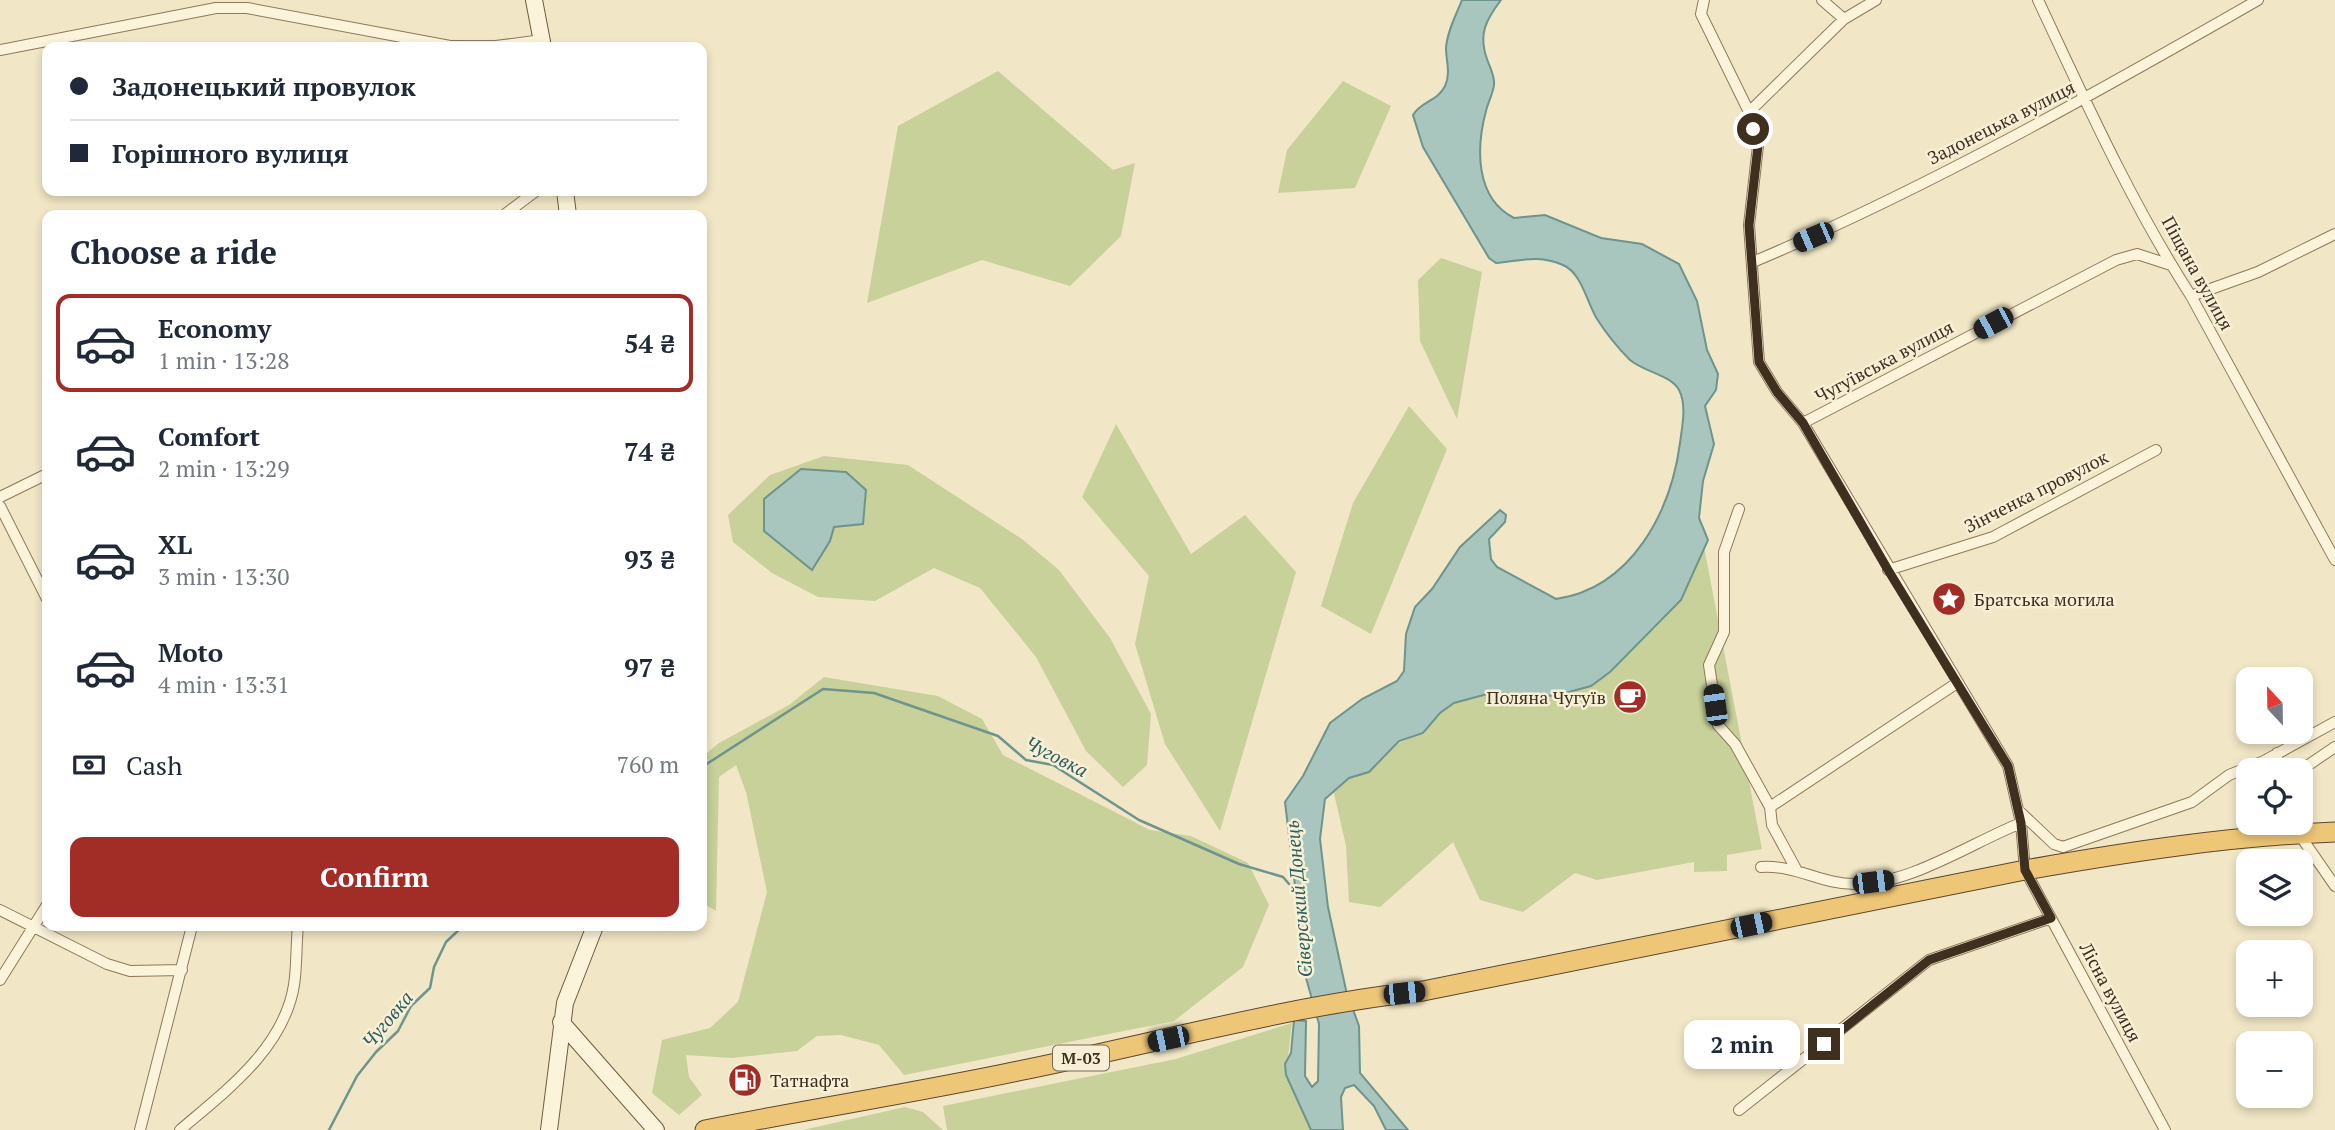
<!DOCTYPE html>
<meta charset="utf-8">
<style>
body{margin:0;font-family:"PT Serif",serif;background:#f6f6f7;color:#1f2937;height:100vh;display:flex;flex-direction:column;font-size:26px;white-space:nowrap}
*{box-sizing:border-box;margin:0}
p{font-size:23px;color:#747a83}
.icon{flex:none;width:38px;height:38px;fill:none;stroke:currentColor;stroke-width:2;stroke-linecap:round;stroke-linejoin:round}
.map{position:relative;flex:1;overflow:hidden}
.details{position:absolute;left:42px;top:210px;width:665px;height:721px;display:flex;flex-direction:column;background:#fff;border-radius:14px;box-shadow:0 4px 10px #0003}
.details>*{flex:none}
.top-card{position:absolute;left:42px;top:42px;width:665px;height:154px;border-radius:14px;box-shadow:0 4px 10px #0003;display:grid;align-content:center;height:154px;padding:0 28px;background:#fff}
.needle{width:46px;rotate:338deg}
.controls{position:absolute;left:2236px;top:667px;display:grid;gap:14px}
.controls a{display:grid;place-items:center;width:77px;height:77px;border-radius:14px;background:#fff;box-shadow:0 4px 10px #0003;font-size:35px}
.end{position:absolute;width:32px;height:32px;margin:-16px;border:9px solid #3e2f1f;background:#fff;box-shadow:0 0 0 4px #fff}
.from{border-radius:50%}
.bubble{position:absolute;height:49px;border-radius:14px;background:#fff;box-shadow:0 4px 10px #0003;font-size:23px;font-weight:800;line-height:49px;text-align:center}
.car{position:absolute;width:21px;height:42px;margin:-21px -10px;border-radius:9px;box-shadow:0 0 5px 2px #0007;background:linear-gradient(#222 24%,#8ab4d8 0 40%,#222 0 76%,#8ab4d8 0 86%,#222 0)}
.top-card b{display:flex;align-items:center;gap:24px;height:66px;font-size:26px}
.top-card b+b{border-top:2px solid #e0e1e3}
.top-card i{width:18px;height:18px;background:#1f2937}
ul{padding:0;list-style:none}
li{display:flex;align-items:center;gap:21px;height:98px;margin:0 14px 10px;padding:0 14px;border:4px solid transparent;border-radius:14px}
li div{flex:1}
li b{display:block;font-size:26px}
li em{font-style:normal;font-weight:800}
li.on{border-color:#a22c26}
li>.icon{width:63px;height:63px;stroke-width:1.5}
h2{padding:0 28px;font-size:32px;line-height:84px}
.pay{display:flex;align-items:center;gap:18px;height:77px;padding:0 28px;font-size:26px}
.pay p{margin-inline-start:auto}
.cta{display:flex;gap:14px;margin-top:auto;padding:14px 28px}
.cta a{flex:1;height:80px;border-radius:14px;background:#a22c26;color:#fff;font-size:28px;font-weight:800;line-height:80px;text-align:center}
.map>svg:first-child{display:block}
.green{fill:#c7d199}
.water{fill:#a8c5be;stroke:#6d948d;stroke-width:2}
.lines{fill:none;stroke-linecap:round;stroke-linejoin:round}
.stream{stroke:#6d948d;stroke-width:2.5}
.minor-casing{stroke:#8e795a;stroke-width:12}
.secondary-casing{stroke:#705a3d;stroke-width:18}
.trunk-casing{stroke:#5c462e;stroke-width:21}
.minor{stroke:#fbf3da;stroke-width:10}
.secondary{stroke:#fbf3da;stroke-width:16}
.trunk{stroke:#eec677;stroke-width:19}
.route{stroke:#3e2f1f;stroke-width:9}
.labels{text-anchor:middle;dominant-baseline:central;stroke-width:5;stroke-linejoin:round;paint-order:stroke}
.shield{fill:#f8f0d6;stroke:#766956;stroke-width:2}
.shield-label{font-size:16px;font-weight:bold;fill:#3e2f1f}
.street-label{font-size:18px;fill:#3e2f1f;stroke:#f8f0d6}
.poi-label{font-size:18px;fill:#3e2f1f;stroke:#f8f0d6;text-anchor:start}
.water-label{font-size:19px;font-style:italic;fill:#2d5e5e;stroke:#f8f0d6}
</style>
<div class="map">
<svg width="2335" height="1130" viewBox="0 0 2335 1130">
<rect width="100%" height="100%" fill="#f1e7c6"/>
<path class="green" d="M998,71L1113,170L1135,163L1121,236L1070,286L982,260L867,303L898,126Z
M1343,81L1391,106L1355,188L1278,193L1287,150Z
M1441,258L1482,272L1457,419L1420,341L1418,280Z
M1409,406L1447,449L1371,634L1321,606L1353,503Z
M1116,424L1191,554L1245,515L1296,572L1220,831L1165,744L1135,644L1149,576L1082,497Z
M824,456L908,465L1022,539L1059,570L1110,638L1151,714L1147,765L1123,787L1086,751L1036,657L980,588L934,568L875,601L818,597L772,573L733,542L728,515L770,475Z
M1704,547L1762,849L1727,855V871L1694,872V862L1597,880L1575,873L1523,912L1480,900L1453,842L1380,907L1349,902L1346,846L1333,789L1356,774H1363L1391,746L1423,733L1440,713L1454,703L1491,693L1554,696L1591,685L1610,672L1681,600Z
M824,677L938,696L982,719L1003,755L1150,830L1191,836L1248,863L1269,905L1243,967L1174,1021L904,1075L879,1045L841,1035L817,1036L797,1051L732,1058L686,1055L689,1077L702,1095L679,1115L652,1093L662,1040L710,1028L738,1002L767,892L746,792L736,765L719,777L716,911L702,903V757L719,743L789,705Z
M1292,1023L1286,1075L1311,1130H947L943,1106L1176,1059Z
M905,1107L923,1112L943,1130H803Z"/>
<path class="water" d="M1462,0H1501C1486,20 1478,34 1487,59C1490,68 1495,76 1494,85C1493,94 1488,102 1486,111C1476,148 1475,198 1514,218L1545,215L1601,238L1642,244L1679,264L1697,301L1707,350L1718,374L1716,390L1705,406L1714,444L1703,481L1699,518L1708,540L1681,600L1610,672L1591,686L1554,696L1491,693L1454,703L1440,713L1423,733L1399,741L1369,772L1349,778L1325,799L1320,839L1328,907L1346,990L1359,1026L1360,1073L1408,1130H1386L1374,1106L1354,1085L1345,1088L1341,1097L1343,1130H1311L1286,1075L1285,1064L1291,1053L1294,1020L1306,1021L1305,1076L1312,1087L1318,1081L1319,1024L1306,978L1285,802L1303,776L1330,723L1362,699L1397,681L1404,671L1406,634L1415,607L1432,589L1460,547L1500,510L1506,515L1505,522L1489,539L1491,559L1497,567L1556,599C1632,588 1671,511 1680,443C1682,427 1687,405 1679,390C1671,375 1644,372 1630,360C1618,348 1606,333 1597,319C1587,303 1582,273 1563,265C1538,254 1520,261 1496,263L1489,258L1423,147L1413,115C1421,101 1438,101 1445,86C1451,73 1446,61 1446,48C1447,32 1456,15 1462,0Z
M801,469L846,472L866,490L863,524L834,527L830,541L812,570L764,531V499Z"/>
<g class="lines">
<path class="stream" d="M702,767L823,689L874,693L998,736L1026,760L1053,765L1139,820L1239,864L1283,877L1296,892
M329,1130L357,1076L376,1052L398,1031L411,1006L430,988L434,967L446,942L463,926"/>
<g class="minor-casing">
<path id="minor" d="M1704,0L1701,14L1749,112L1758,146L1749,225L1759,362L1777,392L1803,423L2008,766L2021,823L2025,870L2165,1130
M1822,0L1844,19
M2038,0C2085,100 2131,203 2191,296L2335,560
M0,50L216,8H247L450,46H496L542,40
M1749,112L1844,19L1876,0
M504,215L536,191
M1753,262C1928,188 2094,94 2258,0
M2191,296L2258,272L2335,234
M1803,423L2116,260L2137,254L2171,265
M0,497L47,474
M0,506L47,599
M1739,509L1724,552V632L1709,665L1718,725L1735,744L1770,807L1957,683
M1888,570L1993,537L2156,450
M2277,753V770
M2301,770L2335,747
M1770,807L1772,825L1796,869
M2018,810L2054,844L2063,847L2192,802L2229,775L2264,761L2335,722
M2299,834L2335,886
M1761,867C1798,865 1820,884 1855,884C1909,885 1971,843 2021,823
M0,910L107,964L130,971L182,970
M0,980L47,905
M1739,1110L1929,960L2051,918
M140,1130L192,926
M180,1130C226,1091 284,1048 294,985C297,966 296,945 298,926"/>
</g>
<g class="secondary-casing">
<path id="secondary" d="M534,0L543,47
M565,191L568,215
M561,1022L656,1130
M549,1130L565,1003L595,926"/>
</g>
<g class="trunk-casing">
<path id="trunk" d="M705,1130C809,1109 914,1093 1018,1071C1153,1044 1286,1006 1423,991L2025,870C2128,852 2230,836 2335,832"/>
</g>
<use href="#minor" class="minor"/>
<use href="#secondary" class="secondary"/>
<use href="#trunk" class="trunk"/>
</g>
<g class="lines">
<path class="route" d="M1753,129L1758,146L1749,225L1759,362L1777,392L1803,423L1888,570L2008,766L2021,823L2025,870L2051,918L1929,960L1824,1044"/>
</g>
<defs>
<g id="sight-disc" transform="scale(1.75)"><circle r="9.5" fill="#a22c26" stroke="#f8f0d6"/><path d="M0-6L1.8-2.2L6-1.7L2.9 1.2L3.7 5.4L0 3.3L-3.7 5.4L-2.9 1.2L-6-1.7L-1.8-2.2Z" fill="#fff"/></g>
<g id="cafe-disc" transform="scale(1.75)"><circle r="9.5" fill="#a22c26" stroke="#f8f0d6"/><path d="M-5.5-4.5H6V0H3Q3 3.5 0 3.5H-2.5Q-5.5 3.5-5.5 0ZM3-3.2v2h1.7v-2ZM-6 4.5H4V6H-6Z" fill="#fff"/></g>
<g id="fuel-disc" transform="scale(1.75)"><circle r="9.5" fill="#a22c26" stroke="#f8f0d6"/><path d="M-5.5-6h7V0h2V4h1.3V-2.5L3-4.5l.8-.8L6-3V5H2.5V1h-1V6h-7ZM-4.2-4.7v3.2H.2V-4.7Z" fill="#fff"/></g>
</defs>
<g fill-rule="evenodd">
<use href="#sight-disc" x="1949" y="599"/>
<use href="#cafe-disc" x="1630" y="697"/>
<use href="#fuel-disc" x="745" y="1080"/>
</g>
<g class="labels">
<rect class="shield" x="1053" y="1045.5" width="56" height="25" rx="5"/>
<g class="shield-label">
<text x="1081" y="1058">М-03</text>
</g>
<g class="street-label">
<text transform="translate(2001 122) rotate(-27)">Задонецька вулиця</text>
<text transform="translate(2198 273) rotate(61)">Піщана вулиця</text>
<text transform="translate(1884 361) rotate(-28)">Чугуївська вулиця</text>
<text transform="translate(2036 491) rotate(-27)">Зінченка провулок</text>
<text transform="translate(2111 992) rotate(62)">Лісна вулиця</text>
</g>
<g class="poi-label">
<text x="1974" y="599">Братська могила</text>
<text x="1606" y="697" text-anchor="end">Поляна Чугуїв</text>
<text x="770" y="1080">Татнафта</text>
</g>
<g class="water-label">
<text transform="translate(1057 756) rotate(27)">Чуговка</text>
<text transform="translate(1298 899) rotate(-95)">Сіверський Донець</text>
<text transform="translate(387 1019) rotate(-50)">Чуговка</text>
</g>
</g>
</svg>
<div class="controls">
<a><svg class="needle" viewBox="-14 -14 28 28"><path d="M0-13l5 13h-10z" fill="#e53935"/><path d="M0 13l5-13h-10z" fill="#747a83"/></svg></a>
<a><svg class="icon" aria-label="locate" viewBox="0 0 24 24"><circle cx="12" cy="12" r="6"/><path d="M12 2v4M12 18v4M2 12h4M18 12h4"/></svg></a>
<a><svg class="icon" aria-label="layers" viewBox="0 0 24 24"><path d="M12 4l9 5-9 5-9-5zM3 14l9 5 9-5"/></svg></a>
<a>+</a>
<a>−</a>
</div>
<i class="end from" style="left:1753px;top:129px"></i>
<i class="end" style="left:1824px;top:1044px"></i>
<div class="bubble" style="left:1684px;top:1020px;width:116px">2 min</div>
<i class="car" style="left:1813px;top:237px;rotate:247deg"></i>
<i class="car" style="left:1993px;top:323px;rotate:242deg"></i>
<i class="car" style="left:1715px;top:705px;rotate:352deg"></i>
<i class="car" style="left:1873px;top:882px;rotate:83deg"></i>
<i class="car" style="left:1751px;top:925px;rotate:78deg"></i>
<i class="car" style="left:1404px;top:993px;rotate:84deg"></i>
<i class="car" style="left:1168px;top:1039px;rotate:258deg"></i>
<div class="top-card">
<b><i class="from"></i>Задонецький провулок</b>
<b><i></i>Горішного вулиця</b>
</div>
<section class="details">
<h2>Choose a ride</h2>
<ul>
<li class="on"><svg class="icon" aria-label="car" viewBox="0 0 24 24"><path d="M5 17H2v-5l4-1 3-4h7l3 4 3 1v5h-3M9 17h6M6 11h13"/><circle cx="7" cy="17" r="2"/><circle cx="17" cy="17" r="2"/></svg><div><b>Economy</b><p>1 min · 13:28</p></div><em>54 ₴</em></li>
<li><svg class="icon" aria-label="car" viewBox="0 0 24 24"><path d="M5 17H2v-5l4-1 3-4h7l3 4 3 1v5h-3M9 17h6M6 11h13"/><circle cx="7" cy="17" r="2"/><circle cx="17" cy="17" r="2"/></svg><div><b>Comfort</b><p>2 min · 13:29</p></div><em>74 ₴</em></li>
<li><svg class="icon" aria-label="car" viewBox="0 0 24 24"><path d="M5 17H2v-5l4-1 3-4h7l3 4 3 1v5h-3M9 17h6M6 11h13"/><circle cx="7" cy="17" r="2"/><circle cx="17" cy="17" r="2"/></svg><div><b>XL</b><p>3 min · 13:30</p></div><em>93 ₴</em></li>
<li><svg class="icon" aria-label="car" viewBox="0 0 24 24"><path d="M5 17H2v-5l4-1 3-4h7l3 4 3 1v5h-3M9 17h6M6 11h13"/><circle cx="7" cy="17" r="2"/><circle cx="17" cy="17" r="2"/></svg><div><b>Moto</b><p>4 min · 13:31</p></div><em>97 ₴</em></li>
</ul>
<div class="pay"><svg class="icon" aria-label="cash" viewBox="0 0 24 24"><path d="M3 7h18v10H3z"/><circle cx="12" cy="12" r="2"/></svg>Cash<p>760 m</p></div>
<div class="cta"><a>Confirm</a></div>
</section>
</div>
